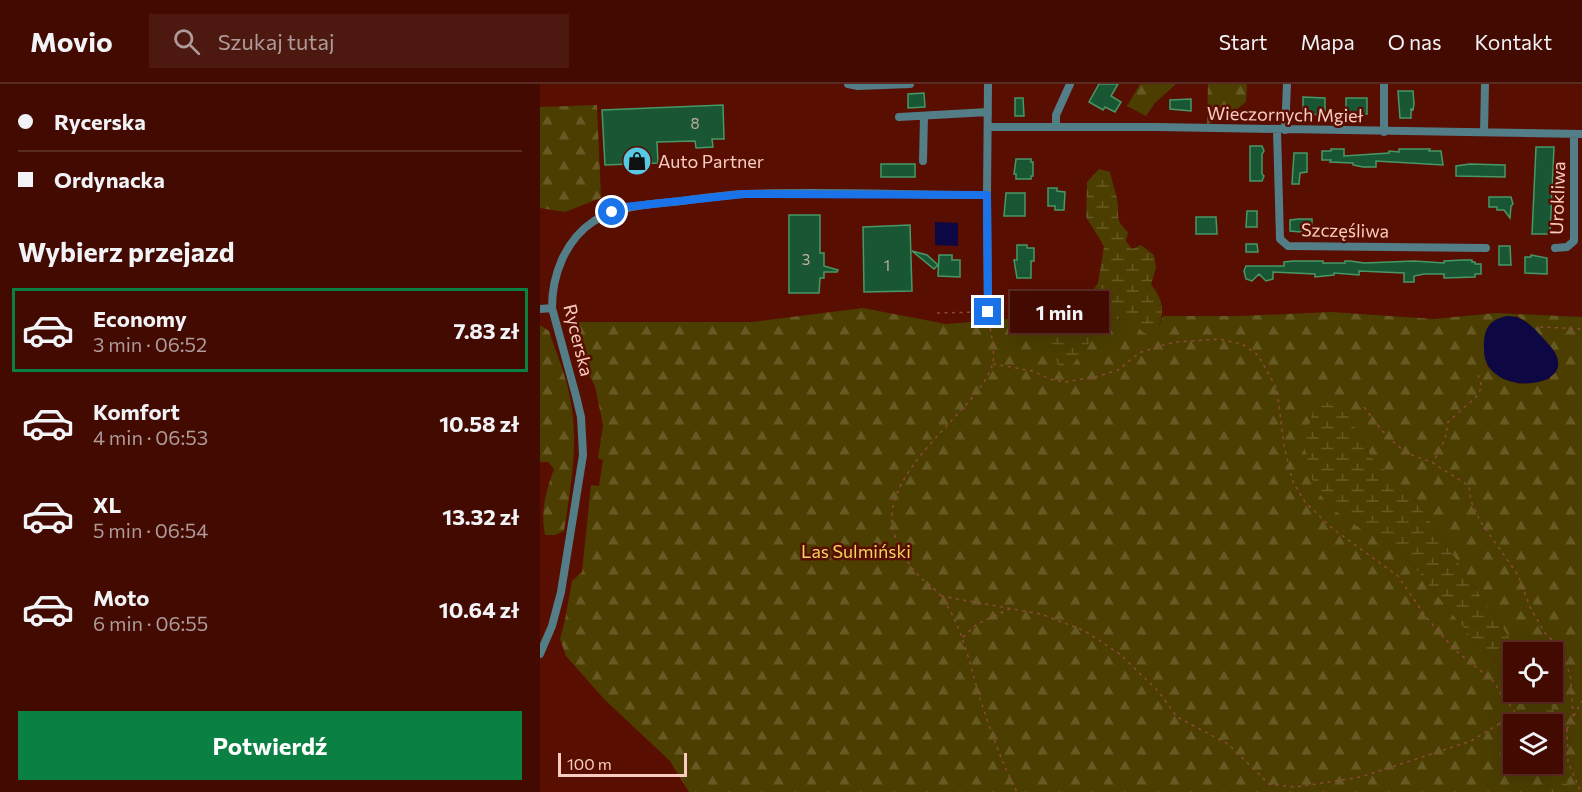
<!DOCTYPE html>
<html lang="pl">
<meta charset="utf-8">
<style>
body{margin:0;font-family:Commissioner,sans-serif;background:#4c180f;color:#f1f3f6;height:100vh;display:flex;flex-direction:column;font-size:22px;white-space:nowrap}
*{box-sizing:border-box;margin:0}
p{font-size:20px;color:#ae9a99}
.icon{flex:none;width:33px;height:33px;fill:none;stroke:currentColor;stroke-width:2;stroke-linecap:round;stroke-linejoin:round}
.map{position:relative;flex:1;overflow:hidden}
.sheet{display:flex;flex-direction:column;background:#420a00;width:540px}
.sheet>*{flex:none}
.guide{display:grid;align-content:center;height:132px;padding:0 18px;background:#420a00}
.fabs{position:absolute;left:963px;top:558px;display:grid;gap:12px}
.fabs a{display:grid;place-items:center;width:60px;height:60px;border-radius:0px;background:#420a00;box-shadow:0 6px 24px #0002,0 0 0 2px #5a2b22;font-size:30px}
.scale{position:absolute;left:18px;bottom:15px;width:129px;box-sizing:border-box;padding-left:6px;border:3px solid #faccc1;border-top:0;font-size:16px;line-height:21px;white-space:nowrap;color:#faccc1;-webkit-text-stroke:4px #580e00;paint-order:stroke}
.end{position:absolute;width:27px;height:27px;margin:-14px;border:8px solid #1a73e8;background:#fff;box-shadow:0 0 0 3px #fff}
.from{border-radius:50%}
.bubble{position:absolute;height:42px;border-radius:0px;background:#420a00;box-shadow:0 6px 24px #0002,0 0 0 2px #5a2b22;font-size:20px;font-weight:700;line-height:42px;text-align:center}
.guide b{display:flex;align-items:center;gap:21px;height:57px;font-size:22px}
.guide b+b{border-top:2px solid #5a2b22}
.guide i{width:15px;height:15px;background:#f1f3f6}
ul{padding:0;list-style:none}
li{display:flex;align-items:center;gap:18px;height:84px;margin:0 12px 9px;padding:0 6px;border:3px solid transparent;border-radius:0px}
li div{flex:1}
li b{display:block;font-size:22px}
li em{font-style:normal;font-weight:700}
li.active{border-color:#0b8043}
li>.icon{width:54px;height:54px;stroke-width:1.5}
h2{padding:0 18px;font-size:27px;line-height:72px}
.cta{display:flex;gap:12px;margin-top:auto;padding:12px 18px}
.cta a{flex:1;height:69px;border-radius:0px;background:#0b8043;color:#fff;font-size:24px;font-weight:700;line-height:69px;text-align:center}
header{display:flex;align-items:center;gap:36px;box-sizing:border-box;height:84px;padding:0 30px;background:#420a00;border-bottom:2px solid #5a2b22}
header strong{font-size:28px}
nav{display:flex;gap:33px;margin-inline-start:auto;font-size:21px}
.search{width:420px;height:54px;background:#4c180f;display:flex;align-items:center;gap:15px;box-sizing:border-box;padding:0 21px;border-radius:0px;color:#ae9a99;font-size:22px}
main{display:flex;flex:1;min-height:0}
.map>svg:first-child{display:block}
.forest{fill:url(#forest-firs);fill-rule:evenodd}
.wetland{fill:url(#wetland-marsh)}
.water{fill:#0d0744}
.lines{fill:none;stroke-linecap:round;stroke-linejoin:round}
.stream{stroke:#0d0744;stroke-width:2}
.building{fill:#195634;stroke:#489867;stroke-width:1.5}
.path{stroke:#8b493c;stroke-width:1.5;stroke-dasharray:3 4.5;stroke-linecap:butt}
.minor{stroke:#537d87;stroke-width:8}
.route{stroke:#1a73e8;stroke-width:8}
.labels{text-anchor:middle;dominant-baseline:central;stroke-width:5;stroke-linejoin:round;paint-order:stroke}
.number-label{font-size:15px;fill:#c2ae9e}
.street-label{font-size:18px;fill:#faccc1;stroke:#580e00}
.poi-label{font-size:18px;fill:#faccc1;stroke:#580e00;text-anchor:start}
.park-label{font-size:18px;fill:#f2d462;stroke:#580e00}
</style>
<header>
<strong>Movio</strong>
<div class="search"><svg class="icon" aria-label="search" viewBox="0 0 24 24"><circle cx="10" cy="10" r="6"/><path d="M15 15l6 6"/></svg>Szukaj tutaj</div>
<nav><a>Start</a><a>Mapa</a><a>O nas</a><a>Kontakt</a></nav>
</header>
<main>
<section class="sheet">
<div class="guide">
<b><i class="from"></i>Rycerska</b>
<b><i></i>Ordynacka</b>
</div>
<h2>Wybierz przejazd</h2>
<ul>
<li class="active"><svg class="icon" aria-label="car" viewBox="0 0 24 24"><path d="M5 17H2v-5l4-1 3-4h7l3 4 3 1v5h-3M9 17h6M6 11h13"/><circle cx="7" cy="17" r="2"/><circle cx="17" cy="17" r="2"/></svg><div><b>Economy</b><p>3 min · 06:52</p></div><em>7.83 zł</em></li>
<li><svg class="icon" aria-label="car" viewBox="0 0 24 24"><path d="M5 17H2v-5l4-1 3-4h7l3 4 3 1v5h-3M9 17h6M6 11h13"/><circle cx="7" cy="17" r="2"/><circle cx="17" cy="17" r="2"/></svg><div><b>Komfort</b><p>4 min · 06:53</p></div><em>10.58 zł</em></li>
<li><svg class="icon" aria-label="car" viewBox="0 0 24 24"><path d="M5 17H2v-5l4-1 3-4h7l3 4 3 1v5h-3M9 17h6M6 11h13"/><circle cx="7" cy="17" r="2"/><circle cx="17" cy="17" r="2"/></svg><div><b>XL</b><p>5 min · 06:54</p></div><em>13.32 zł</em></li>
<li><svg class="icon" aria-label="car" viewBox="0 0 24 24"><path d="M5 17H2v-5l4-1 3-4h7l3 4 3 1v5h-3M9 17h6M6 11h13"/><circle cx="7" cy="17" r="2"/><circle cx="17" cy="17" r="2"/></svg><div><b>Moto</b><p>6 min · 06:55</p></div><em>10.64 zł</em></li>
</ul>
<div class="cta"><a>Potwierdź</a></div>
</section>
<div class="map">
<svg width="1042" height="708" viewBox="0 0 1042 708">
<defs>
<pattern id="forest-firs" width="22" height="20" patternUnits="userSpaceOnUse" patternTransform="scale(1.5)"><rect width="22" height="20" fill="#4c3e00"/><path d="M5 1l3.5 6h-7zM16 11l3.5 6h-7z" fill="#675923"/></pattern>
<pattern id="wetland-marsh" width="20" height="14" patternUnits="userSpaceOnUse" patternTransform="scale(1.5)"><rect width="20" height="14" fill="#4c3e00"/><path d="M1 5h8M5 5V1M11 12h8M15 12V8" fill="none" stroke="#675923"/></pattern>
</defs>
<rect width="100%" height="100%" fill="#580e00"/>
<path class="forest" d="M600,0H636L615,19L606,32L587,22Z
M668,0H707L706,18L687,33L667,40Z
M57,21L61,114L25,128L0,124V23Z
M323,224L406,240L519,231L507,249L567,235L591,236L617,247L623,232H700L791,228L894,235L956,229L1042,233V708H149L130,677L64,615L26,572L20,555L25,536L32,497L42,488L51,401L59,402L63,376L58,374L63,341L55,302L44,282L31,238H213ZM977,232C1008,253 1003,261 1010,295L979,300L948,283L945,273L944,255ZM777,313L809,332L831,373L874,414L979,568H1012V608H999L993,611L989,608H974L973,594L941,565L857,462L823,446L790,423L774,402ZM974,640H1012V680H974Z
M0,241L9,247C16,269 26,291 30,313C39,359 31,402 24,447L15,451H5C0,427 6,408 14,385L8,378H0Z"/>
<path class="wetland" d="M559,85L570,88C572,99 578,112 578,123C578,137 578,138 588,148L586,157L592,165L601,161L614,171L616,184L611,200C624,218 625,227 617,247L604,249L591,236L567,235L531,283L518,281L507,249L519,231L540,225L558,199L564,162L546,133L547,98Z
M777,312L809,332L831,373L874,414L979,568H974L973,594L941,565L857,462L823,446L790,423L774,402L764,361Z
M989,608H1005L1012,617L1015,637Z
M1016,678L1033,708H1010L1005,695Z"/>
<path class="water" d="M395,138L418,139V162L395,161Z
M968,232C983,232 993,243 1002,253C1006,258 1011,262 1014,267C1039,306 947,314 944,268C943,248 947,235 968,232Z"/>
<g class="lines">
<path class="stream" d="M1016,654V678"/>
</g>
<path class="building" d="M559,0H578L571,12L581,18L575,28L565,23L563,26L549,18Z
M858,7H873L874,20L873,26L871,25V34H860Z
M384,9L385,23L368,24V10Z
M763,13L785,14V29H779V31L763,29Z
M475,14H483L484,32H475Z
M806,14H827V30L812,31V29H806Z
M651,15V27L630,25V16Z
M183,21L184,55H172L173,63L156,64L155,57L117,58L118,79L65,81L62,26Z
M710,62H722L724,67L722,70V90L724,92L722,97H710Z
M996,63H1014L1010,150H992Z
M791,65H804V72L849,69V67L859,68V65H890L889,67H901L903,81L836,77V83H823L813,81V79L790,78L791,76H782V67H791Z
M754,69H767V88L760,89L759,100H752Z
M476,75H491V78H493V92H491V95H476V90H474Z
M341,80H375V93H341Z
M930,80L965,81V93L916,92V82Z
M508,104H517V107L525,108L524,126H515V122H508Z
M466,109H485V132H464Z
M949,113H971L973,120L971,122L970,134L964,126H957V123H949Z
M707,127H717V143H706Z
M249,131H280V169H284V182L298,186L297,188H284V194H280L279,209H249Z
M656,133H676L677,150H656Z
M759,135H772V149L750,147V136Z
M370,141L372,207L324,208L323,143Z
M706,160H717L718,168H706Z
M477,161H487V164H494V177H491V194H477L474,176H477Z
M959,162H970L971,181H959Z
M372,167L387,171L398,181L394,185Z
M399,171H412V176H420V193L398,192Z
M991,171L1007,174V190L985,189V173H991Z
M923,176H932V178H935V180H941V190H935V193L904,194V190H884L874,192V198H864V189L819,187V191L794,189V191L775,193V190L733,188V195L726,197L719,190L712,197L706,195L704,187L706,182H744V178L753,177H783V179H805V177H810L824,179L874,177L904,179V177Z"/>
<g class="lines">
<path class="path" d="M397,229L438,228
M449,237C451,250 456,270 452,282C447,297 434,312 424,323C400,350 361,386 353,422C347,446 363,475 379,492C386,499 396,505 402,513C422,543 429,577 439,611C449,643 461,677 477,708
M1000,243L1042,245
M453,280L493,287L510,295L525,298L559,292L578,286L599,269L619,262L636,258L679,255L702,260L718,271L737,305L744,362L753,398L765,418L793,445L858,492L886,533L915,566L952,596L979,634L992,640
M938,291L942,303L936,313L908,338L905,355L893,379L929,402L931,417L940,437L978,491L990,523L1005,549L1023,567L1031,595L1033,633
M824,323C844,350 858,370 893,378
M401,512L501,530L545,547L581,571L619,608L637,633L688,660L729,700L756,703L821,693L931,657L959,640L978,634
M423,553L437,540L470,525
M1027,645L1028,678L1041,708
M1012,646L1027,645L1042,617"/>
<path class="minor" d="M308,0L318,2L370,0
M844,0V48
M359,33L448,28
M448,43H617L1042,50
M516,43V31L530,0
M737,46L740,155L748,162L946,164
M745,46L747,0
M944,48L945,0
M383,77L384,32
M1015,164L1027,163L1034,157V51
M0,225L12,224
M448,228L447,111L448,0
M0,570L12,542L21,508L43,371L41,333L36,312L12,224C12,191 25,156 54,137C81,121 111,120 142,117C163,114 184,111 205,110C285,107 366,111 447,111"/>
</g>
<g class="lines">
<path class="route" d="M72,128L85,123L204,110L447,111L448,228"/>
</g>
<defs>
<g id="shop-disc" transform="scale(1.5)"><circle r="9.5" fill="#57c9e2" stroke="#580e00"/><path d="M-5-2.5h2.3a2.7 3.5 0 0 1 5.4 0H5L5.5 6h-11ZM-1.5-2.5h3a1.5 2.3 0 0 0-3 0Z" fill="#111"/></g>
</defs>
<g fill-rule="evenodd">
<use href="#shop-disc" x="97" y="77"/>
</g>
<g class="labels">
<g class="number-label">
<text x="155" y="39">8</text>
<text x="266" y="175">3</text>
<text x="347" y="181">1</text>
</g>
<g class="street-label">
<text transform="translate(745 30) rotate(1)">Wieczornych Mgieł</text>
<text transform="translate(1017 114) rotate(-88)">Urokliwa</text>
<text transform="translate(805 146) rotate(1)">Szczęśliwa</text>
<text transform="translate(39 256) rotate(76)">Rycerska</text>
</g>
<g class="poi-label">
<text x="118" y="77">Auto Partner</text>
</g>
<g class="park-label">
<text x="316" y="467">Las Sulmiński</text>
</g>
</g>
</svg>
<div class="fabs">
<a><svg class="icon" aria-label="locate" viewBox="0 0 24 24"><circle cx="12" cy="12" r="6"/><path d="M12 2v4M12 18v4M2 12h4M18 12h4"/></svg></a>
<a><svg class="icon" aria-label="layers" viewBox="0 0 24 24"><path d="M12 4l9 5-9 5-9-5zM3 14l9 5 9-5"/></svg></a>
</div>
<div class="scale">100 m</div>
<i class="end from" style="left:72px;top:128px"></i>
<i class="end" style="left:448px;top:228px"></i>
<div class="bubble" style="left:470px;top:207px;width:99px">1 min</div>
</div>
</main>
